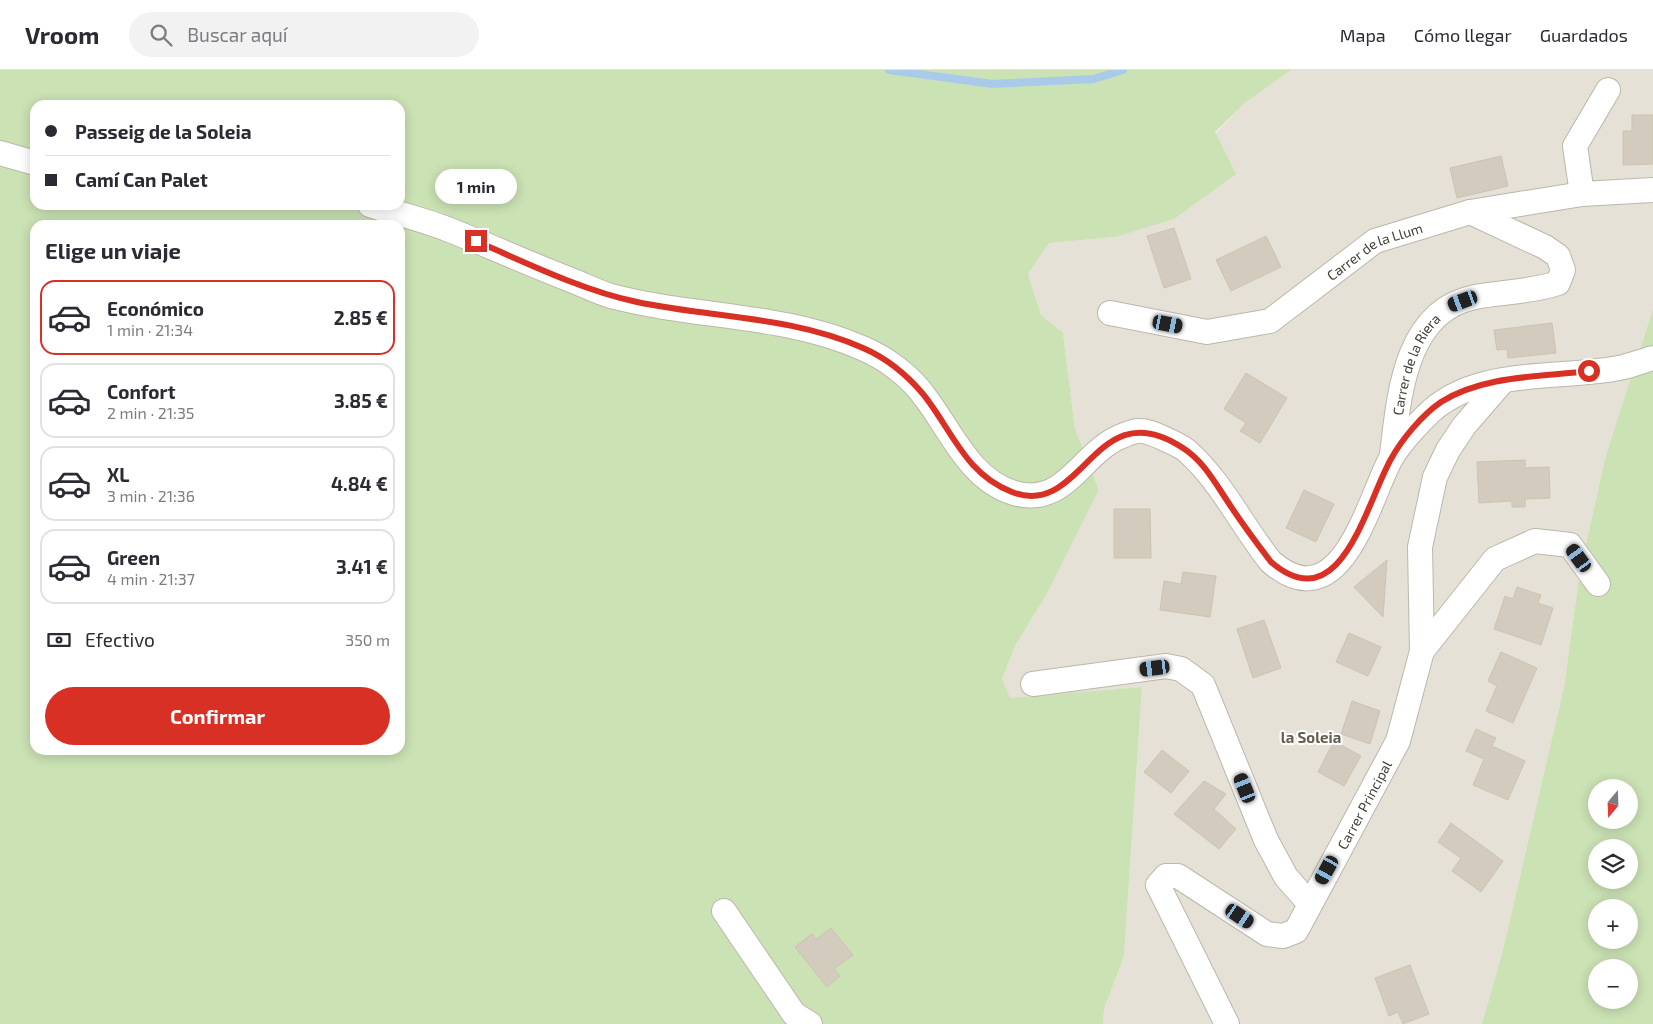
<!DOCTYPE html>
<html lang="es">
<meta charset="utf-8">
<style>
body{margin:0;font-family:"Exo 2",sans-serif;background:#f2f2f3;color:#2b2b33;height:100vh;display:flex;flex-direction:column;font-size:19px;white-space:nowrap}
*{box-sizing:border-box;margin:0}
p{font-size:16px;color:#7c7c81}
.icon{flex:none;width:28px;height:28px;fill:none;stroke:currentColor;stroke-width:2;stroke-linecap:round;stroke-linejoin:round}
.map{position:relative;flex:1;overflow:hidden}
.side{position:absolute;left:30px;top:150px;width:375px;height:535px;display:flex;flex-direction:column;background:#fff;border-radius:15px;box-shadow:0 2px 12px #0003}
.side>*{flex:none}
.hud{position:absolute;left:30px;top:30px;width:375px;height:110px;border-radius:15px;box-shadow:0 2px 12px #0003;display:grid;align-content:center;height:110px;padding:0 15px;background:#fff}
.needle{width:32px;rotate:199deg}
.controls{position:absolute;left:1588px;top:709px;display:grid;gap:10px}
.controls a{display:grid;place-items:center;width:50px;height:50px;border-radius:50%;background:#fff;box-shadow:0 2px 12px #0003;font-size:25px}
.end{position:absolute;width:22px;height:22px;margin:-11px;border:6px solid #d93025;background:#fff;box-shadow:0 0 0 2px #fff}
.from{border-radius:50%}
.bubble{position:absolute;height:35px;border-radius:18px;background:#fff;box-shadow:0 2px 12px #0003;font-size:16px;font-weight:700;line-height:35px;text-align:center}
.car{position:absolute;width:15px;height:30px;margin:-15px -8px;border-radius:6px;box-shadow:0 0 4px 1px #0007;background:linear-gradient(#222 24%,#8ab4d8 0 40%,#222 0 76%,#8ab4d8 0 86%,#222 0)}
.hud b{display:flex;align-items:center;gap:18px;height:48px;font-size:19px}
.hud b+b{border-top:1px solid #e1e1e2}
.hud i{width:12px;height:12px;background:#2b2b33}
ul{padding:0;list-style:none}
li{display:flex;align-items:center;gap:15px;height:75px;margin:0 10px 8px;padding:0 5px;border:2px solid #e1e1e2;border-radius:15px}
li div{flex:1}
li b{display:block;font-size:19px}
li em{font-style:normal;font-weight:700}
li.active{border-color:#d93025}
li>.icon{width:45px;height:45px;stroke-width:1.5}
h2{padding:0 15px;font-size:22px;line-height:60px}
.pay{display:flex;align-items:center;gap:12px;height:55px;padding:0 15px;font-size:19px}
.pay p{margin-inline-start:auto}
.primary-button{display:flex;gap:10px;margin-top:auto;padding:10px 15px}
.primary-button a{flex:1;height:58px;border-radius:30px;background:#d93025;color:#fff;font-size:20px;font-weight:700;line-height:58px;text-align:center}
header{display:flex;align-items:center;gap:30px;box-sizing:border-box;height:70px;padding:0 25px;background:#fff;border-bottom:1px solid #e1e1e2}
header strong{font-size:24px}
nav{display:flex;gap:28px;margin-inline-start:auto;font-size:18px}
.search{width:350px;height:45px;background:#f2f2f3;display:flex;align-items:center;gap:12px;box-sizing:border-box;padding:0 18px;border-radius:28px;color:#7c7c81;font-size:19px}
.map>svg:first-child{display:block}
.residential{fill:#e5e1d6}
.green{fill:#cbe2b4;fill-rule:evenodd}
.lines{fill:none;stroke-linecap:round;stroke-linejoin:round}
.stream{stroke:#a9cbe9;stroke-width:8}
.building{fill:#d2cbbe;stroke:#ccc3b2}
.minor-casing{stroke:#bcb7ab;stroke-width:26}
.minor{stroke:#fff;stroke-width:24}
.route{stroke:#d93025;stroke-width:6}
.labels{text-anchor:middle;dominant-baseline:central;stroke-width:4;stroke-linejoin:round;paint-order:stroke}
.street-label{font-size:14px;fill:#444037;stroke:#fff}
.neighbourhood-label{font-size:15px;font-weight:bold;fill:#665e4f;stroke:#fff}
</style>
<header>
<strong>Vroom</strong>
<div class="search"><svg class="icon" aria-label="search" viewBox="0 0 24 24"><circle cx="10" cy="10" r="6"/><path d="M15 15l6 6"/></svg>Buscar aquí</div>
<nav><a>Mapa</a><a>Cómo llegar</a><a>Guardados</a></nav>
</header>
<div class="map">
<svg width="1653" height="954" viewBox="0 0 1653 954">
<rect width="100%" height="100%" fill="#f2efe7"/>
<path class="residential" d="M1291,0H1653V239L1606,385L1580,501L1564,617L1503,880L1482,954H1103L1104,939L1124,886L1142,617L1009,629L1002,609L1015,576L1048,522L1099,420L1075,359L1063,263L1041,245L1028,204L1049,173L1115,167L1245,33Z"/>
<path class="green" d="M0,0H1291L1245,33L1215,62L1236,104L1174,149L1115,167L1049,173L1028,204L1041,245L1063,263L1075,359L1099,420L1048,522L1015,576L1002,609L1010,628L1142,617L1124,886L1104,939L1103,954H0ZM35,35H400V135H35ZM35,155H400V680H35Z
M1653,239V954H1482L1503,880L1564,617L1580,501L1606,385ZM1596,718H1629V750H1596ZM1596,778H1629V810H1596ZM1596,838H1629V870H1596ZM1596,898H1629V930H1596Z"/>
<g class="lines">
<path class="stream" d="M889,0L993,14L1094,9L1123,0"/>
</g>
<path class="building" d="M1632,45H1653V94L1623,95V61H1632Z
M1501,86L1508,116L1457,128L1450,98Z
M1174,158L1191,209L1164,218L1147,166Z
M1266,166L1281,197L1231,221L1216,190Z
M1552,253L1556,283L1508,288L1507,279L1497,280L1494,260Z
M1246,303L1287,328L1260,373L1240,361L1246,353L1224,339Z
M1525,390V398L1549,397L1550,428L1525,429V437H1512V431L1479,433L1477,392Z
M1304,420L1334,434L1316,472L1286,458Z
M1114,439H1150L1151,488H1114Z
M1387,490L1383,547L1354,517Z
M1183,502L1216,506L1210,547L1160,540L1164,511L1181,514Z
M1517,517L1541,525L1538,533L1553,538L1541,575L1494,559L1505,526L1513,529Z
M1264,550L1281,598L1253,608L1237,559Z
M1349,563L1381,577L1368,606L1336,592Z
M1501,582L1537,598L1513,653L1486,641L1497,616L1488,611Z
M1352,631L1380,641L1370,674L1341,664Z
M1476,659L1496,668L1492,676L1525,691L1508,730L1473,715L1484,689L1466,681Z
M1334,671L1361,686L1344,716L1318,702Z
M1162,680L1189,701L1171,723L1144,702Z
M1204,711L1226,724L1214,739L1236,759L1219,779L1174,744Z
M1451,753L1503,791L1481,822L1452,801L1461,788L1438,772Z
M831,858L853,885L834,899L840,906L827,917L795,877L812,864L816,869Z
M1410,895L1429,944L1403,954L1398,942L1389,946L1375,908Z"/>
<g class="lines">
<g class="minor-casing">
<g id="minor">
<path d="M0,83L35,93"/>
<path d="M1582,124L1575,76L1608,20"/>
<path d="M370,135C395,143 422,149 447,159C488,175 529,194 571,210C584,215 597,222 611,226C694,248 782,243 862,278C886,288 910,306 925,327C951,361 970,410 1014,423C1066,438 1082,381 1122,366C1127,364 1133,361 1138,361C1145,360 1156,365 1163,368C1171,372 1180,375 1187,381C1221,411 1242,456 1271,492C1340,551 1367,435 1390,390C1399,374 1413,359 1426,346C1476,295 1560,311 1624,297C1634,294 1643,291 1653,288"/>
<path id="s1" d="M1110,243L1207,262L1270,251L1375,171L1470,142L1582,124L1653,120"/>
<path id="s2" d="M1392,384C1399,328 1404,241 1475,227C1502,222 1531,222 1558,213L1563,200L1558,186L1545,177L1470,142"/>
<path d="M1422,581L1495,489L1535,471L1570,475L1598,514"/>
<path d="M1033,614L1166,596L1181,599L1203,615L1266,770L1286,807L1309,833"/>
<path d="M724,841L794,944L810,954"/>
<path id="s3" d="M1227,954L1158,815L1166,806H1178L1267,864L1283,866L1296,861L1398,671L1422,581L1420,477L1435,407L1448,380L1464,356L1503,311"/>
</g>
</g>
<use href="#minor" class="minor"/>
</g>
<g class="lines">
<path class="route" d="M476,171C526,193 584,221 637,232C713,248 791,246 863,278C886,288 907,305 923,324C952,360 965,404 1012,422C1084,450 1094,319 1183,378C1202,390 1214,411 1226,429C1240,451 1255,471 1271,492C1341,552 1366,433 1391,389C1402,369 1422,345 1441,332C1484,305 1541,307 1589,301"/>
</g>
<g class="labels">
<g class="street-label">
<text stroke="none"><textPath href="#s1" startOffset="290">Carrer de la Llum</textPath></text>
<text stroke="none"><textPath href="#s2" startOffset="94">Carrer de la Riera</textPath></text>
<text stroke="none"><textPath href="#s3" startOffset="459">Carrer Principal</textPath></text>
</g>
<g class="neighbourhood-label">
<text x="1311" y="667">la Soleia</text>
</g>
</g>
</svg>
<div class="controls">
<a><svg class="needle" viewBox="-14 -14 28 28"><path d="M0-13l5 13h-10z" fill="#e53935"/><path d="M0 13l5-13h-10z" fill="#7c7c81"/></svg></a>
<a><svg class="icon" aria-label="layers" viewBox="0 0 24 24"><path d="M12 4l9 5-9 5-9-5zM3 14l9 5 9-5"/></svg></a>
<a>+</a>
<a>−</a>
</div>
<i class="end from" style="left:1589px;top:301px"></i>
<i class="end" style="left:476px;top:171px"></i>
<div class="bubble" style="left:435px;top:99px;width:82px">1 min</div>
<i class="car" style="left:1463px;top:231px;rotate:250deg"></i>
<i class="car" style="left:1168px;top:254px;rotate:101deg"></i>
<i class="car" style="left:1579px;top:488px;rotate:324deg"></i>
<i class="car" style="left:1155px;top:598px;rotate:263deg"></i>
<i class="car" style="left:1245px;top:718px;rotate:338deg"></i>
<i class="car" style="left:1327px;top:800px;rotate:209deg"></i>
<i class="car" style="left:1240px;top:846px;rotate:124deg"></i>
<div class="hud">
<b><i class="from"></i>Passeig de la Soleia</b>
<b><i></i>Camí Can Palet</b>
</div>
<section class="side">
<h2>Elige un viaje</h2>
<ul>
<li class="active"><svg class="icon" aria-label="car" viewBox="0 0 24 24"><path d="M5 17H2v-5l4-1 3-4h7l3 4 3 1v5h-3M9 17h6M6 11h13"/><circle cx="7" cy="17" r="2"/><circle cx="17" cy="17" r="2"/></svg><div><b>Económico</b><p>1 min · 21:34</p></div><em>2.85 €</em></li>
<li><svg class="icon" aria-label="car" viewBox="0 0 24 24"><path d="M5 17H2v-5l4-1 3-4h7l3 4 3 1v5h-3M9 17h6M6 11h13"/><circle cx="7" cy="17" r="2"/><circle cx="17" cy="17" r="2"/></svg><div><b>Confort</b><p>2 min · 21:35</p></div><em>3.85 €</em></li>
<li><svg class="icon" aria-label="car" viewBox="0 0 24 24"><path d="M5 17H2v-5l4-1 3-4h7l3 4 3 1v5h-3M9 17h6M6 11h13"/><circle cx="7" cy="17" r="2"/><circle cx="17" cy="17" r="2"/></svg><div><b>XL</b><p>3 min · 21:36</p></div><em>4.84 €</em></li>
<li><svg class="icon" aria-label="car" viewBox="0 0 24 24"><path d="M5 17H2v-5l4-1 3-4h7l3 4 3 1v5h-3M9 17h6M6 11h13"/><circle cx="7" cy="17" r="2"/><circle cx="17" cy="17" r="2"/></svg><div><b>Green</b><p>4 min · 21:37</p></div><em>3.41 €</em></li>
</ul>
<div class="pay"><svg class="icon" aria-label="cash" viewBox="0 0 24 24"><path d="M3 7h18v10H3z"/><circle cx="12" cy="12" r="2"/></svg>Efectivo<p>350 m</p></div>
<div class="primary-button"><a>Confirmar</a></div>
</section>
</div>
